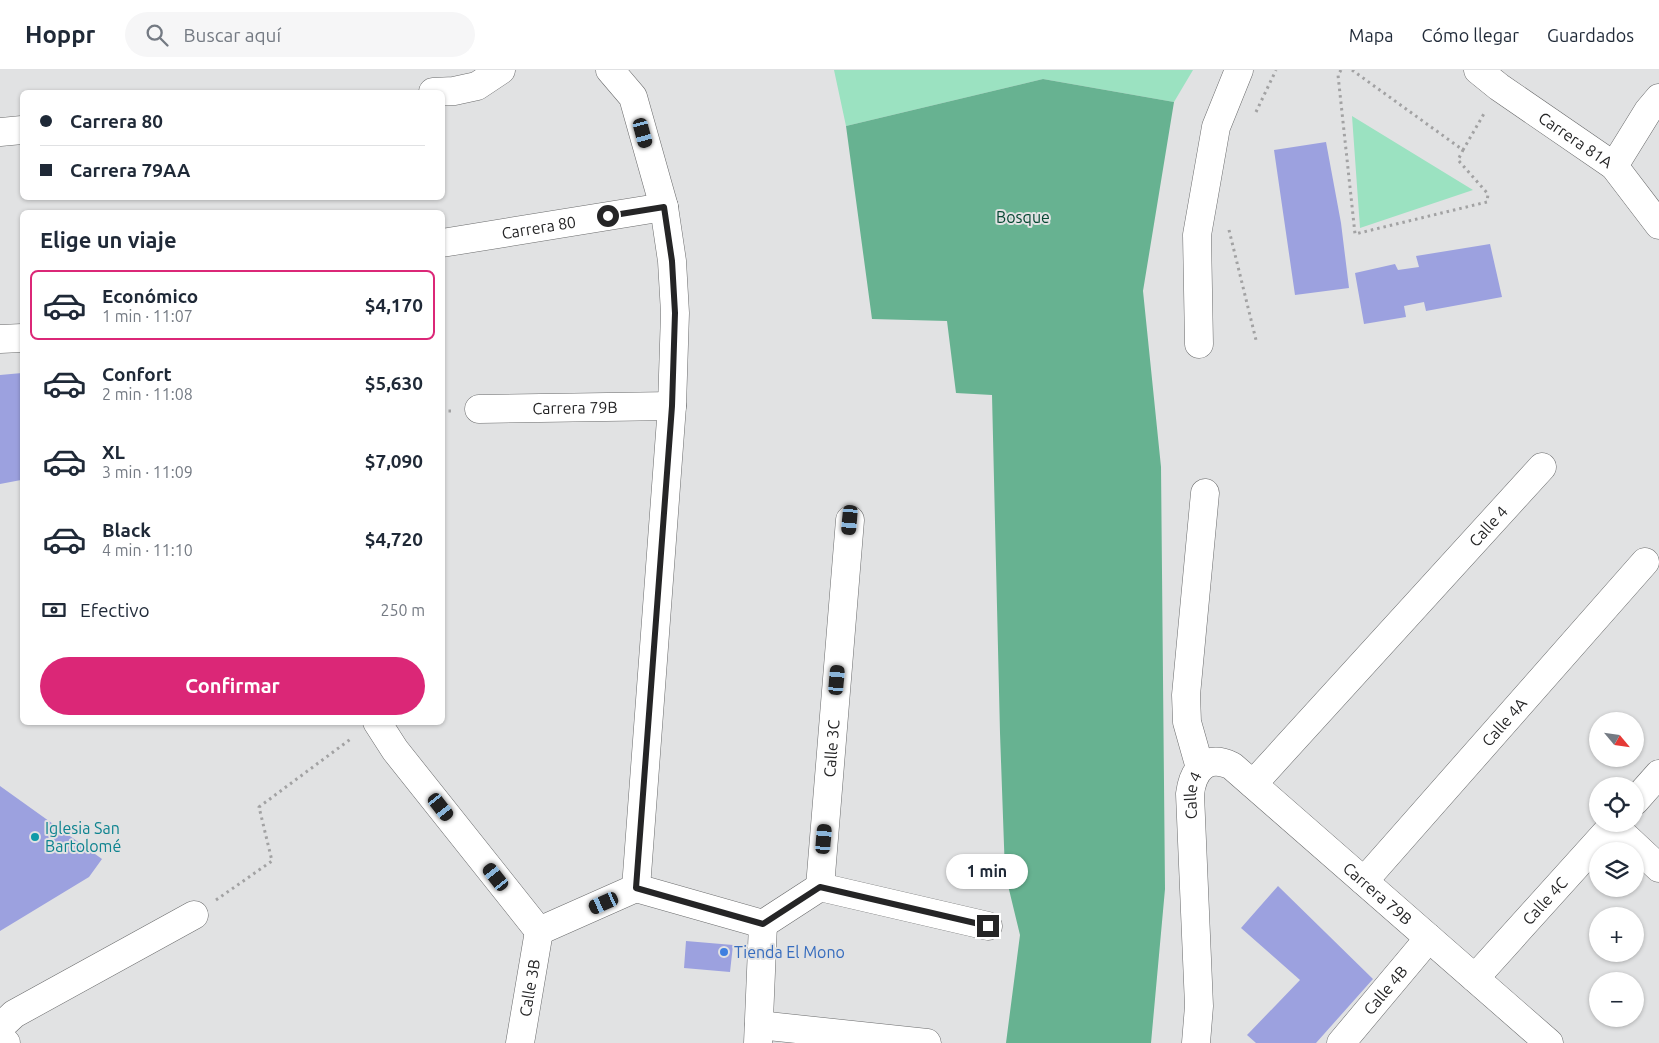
<!DOCTYPE html>
<html lang="es">
<meta charset="utf-8">
<style>
body{margin:0;font-family:Ubuntu,sans-serif;background:#f6f6f7;color:#1f2937;height:100vh;display:flex;flex-direction:column;font-size:19px;white-space:nowrap}
*{box-sizing:border-box;margin:0}
p{font-size:16px;color:#747a83}
.icon{flex:none;width:28px;height:28px;fill:none;stroke:currentColor;stroke-width:2;stroke-linecap:round;stroke-linejoin:round}
.map{position:relative;flex:1;overflow:hidden}
.details{position:absolute;left:20px;top:140px;width:425px;height:515px;display:flex;flex-direction:column;background:#fff;border-radius:8px;box-shadow:0 1px 4px #0004}
.details>*{flex:none}
.hud{position:absolute;left:20px;top:20px;width:425px;height:110px;border-radius:8px;box-shadow:0 1px 4px #0004;display:grid;align-content:center;height:110px;padding:0 20px;background:#fff}
.needle{width:32px;rotate:119deg}
.buttons{position:absolute;left:1589px;top:642px;display:grid;gap:10px}
.buttons a{display:grid;place-items:center;width:55px;height:55px;border-radius:50%;background:#fff;box-shadow:0 1px 4px #0004;font-size:25px}
.end{position:absolute;width:22px;height:22px;margin:-11px;border:6px solid #252526;background:#fff;box-shadow:0 0 0 2px #fff}
.from{border-radius:50%}
.bubble{position:absolute;height:35px;border-radius:18px;background:#fff;box-shadow:0 1px 4px #0004;font-size:16px;font-weight:700;line-height:35px;text-align:center}
.car{position:absolute;width:15px;height:30px;margin:-15px -8px;border-radius:6px;box-shadow:0 0 4px 1px #0007;background:linear-gradient(#222 24%,#8ab4d8 0 40%,#222 0 76%,#8ab4d8 0 86%,#222 0)}
.hud b{display:flex;align-items:center;gap:18px;height:48px;font-size:19px}
.hud b+b{border-top:1px solid #e0e1e3}
.hud i{width:12px;height:12px;background:#1f2937}
ul{padding:0;list-style:none}
li{display:flex;align-items:center;gap:15px;height:70px;margin:0 10px 8px;padding:0 10px;border:2px solid transparent;border-radius:8px}
li div{flex:1}
li b{display:block;font-size:19px}
li em{font-style:normal;font-weight:700}
li.current{border-color:#db2777}
li>.icon{width:45px;height:45px;stroke-width:1.5}
h2{padding:0 20px;font-size:22px;line-height:60px}
.pay{display:flex;align-items:center;gap:12px;height:55px;padding:0 20px;font-size:19px}
.pay p{margin-inline-start:auto}
.cta{display:flex;gap:10px;margin-top:auto;padding:10px 20px}
.cta a{flex:1;height:58px;border-radius:30px;background:#db2777;color:#fff;font-size:20px;font-weight:700;line-height:58px;text-align:center}
header{display:flex;align-items:center;gap:30px;box-sizing:border-box;height:70px;padding:0 25px;background:#fff;border-bottom:1px solid #e0e1e3}
header strong{font-size:24px}
nav{display:flex;gap:28px;margin-inline-start:auto;font-size:18px}
.search{width:350px;height:45px;background:#f6f6f7;display:flex;align-items:center;gap:12px;box-sizing:border-box;padding:0 18px;border-radius:28px;color:#747a83;font-size:19px}
.map>svg:first-child{display:block}
.green{fill:#9be2c1}
.forest{fill:#67b291}
.building{fill:#9ca1df}
.lines{fill:none;stroke-linecap:round;stroke-linejoin:round}
.minor-casing{stroke:#6a6b6c;stroke-width:29}
.major-casing{stroke:#6a6b6c;stroke-width:29}
.path{stroke:#a2a2a3;stroke-width:3;stroke-dasharray:2.5 4;stroke-linecap:butt}
.minor{stroke:#fff;stroke-width:28}
.major{stroke:#fff;stroke-width:28}
.route{stroke:#252526;stroke-width:6}
.culture-dot{fill:#0f9aa8;stroke:#e1e2e3;stroke-width:2}
.shop-dot{fill:#3f7fe0;stroke:#e1e2e3;stroke-width:2}
.labels{text-anchor:middle;dominant-baseline:central;stroke-width:4;stroke-linejoin:round;paint-order:stroke}
.street-label{font-size:16px;fill:#252526;stroke:#e1e2e3}
.park-label{font-size:16px;fill:#064732;stroke:#e1e2e3}
.culture-label{font-size:16px;fill:#0d838f;stroke:#e1e2e3;text-anchor:start}
.shop-label{font-size:16px;fill:#366cbe;stroke:#e1e2e3;text-anchor:start}
</style>
<header>
<strong>Hoppr</strong>
<div class="search"><svg class="icon" aria-label="search" viewBox="0 0 24 24"><circle cx="10" cy="10" r="6"/><path d="M15 15l6 6"/></svg>Buscar aquí</div>
<nav><a>Mapa</a><a>Cómo llegar</a><a>Guardados</a></nav>
</header>
<div class="map">
<svg width="1659" height="973" viewBox="0 0 1659 973">
<rect width="100%" height="100%" fill="#e1e2e3"/>
<path class="green" d="M834,0H1193L1174,32L1043,9L846,56Z
M1352,46L1473,120L1360,158Z"/>
<path class="forest" d="M1043,9L1174,32L1143,221L1161,397L1165,819L1151,973H1006L1020,865L1005,803L1000,663L992,325L956,323L947,251L872,249L846,56Z"/>
<path class="building" d="M1326,72L1341,153L1349,218L1295,225L1274,80Z
M1490,174L1502,227L1426,241L1424,232L1404,236L1406,247L1364,254L1355,203L1395,194L1398,200L1419,197L1416,186Z
M22,303L21,410L0,414V305Z
M0,716L102,789L89,807L0,861Z
M1278,816L1373,909L1316,973H1256L1247,965L1300,910L1241,858Z
M686,871L733,875L730,902L684,898Z"/>
<g class="lines">
<g class="minor-casing">
<g id="minor">
<path d="M610,0L633,27L664,137L672,191L675,243L672,336L636,818"/>
<path id="s1" d="M1478,0L1499,17L1614,96L1659,155"/>
<path d="M433,22L454,21L477,16L501,0"/>
<path d="M0,62L22,60"/>
<path d="M1614,96L1648,41L1659,28"/>
<path id="s2" d="M442,173L664,137"/>
<path d="M0,269L22,268"/>
<path d="M1199,274L1197,165L1216,57L1239,0"/>
<path id="s3" d="M479,339L672,336"/>
<path d="M377,652L395,680L539,861L636,818L763,854L820,817L988,856"/>
<path d="M1200,698L1187,652L1186,625L1205,423"/>
<path id="s4" d="M1253,714L1542,397"/>
<path d="M1635,731L1659,704"/>
<path d="M1613,755L1659,798"/>
<path id="s5" d="M1364,811L1645,492"/>
<path id="s6" d="M820,817L850,450"/>
<path id="s7" d="M1475,908L1614,754"/>
<path d="M759,955L927,973"/>
<path d="M0,957L14,944L194,845"/>
<path id="s8" d="M520,973L539,861"/>
<path d="M758,973L763,854"/>
<path id="s9" d="M1196,973L1199,936L1190,724C1193,699 1207,684 1232,696L1549,973"/>
<path id="s10" d="M1341,973L1429,868"/>
</g>
</g>
<g class="major-casing">
<path id="major" d="M0,967L6,973"/>
</g>
<path class="path" d="M1341,0L1338,5L1355,164L1487,132L1488,124L1458,90L1463,80
M1352,0L1463,80L1485,42
M1256,42L1276,0
M1229,160L1256,270
M442,341H451
M216,830L272,791L259,737L352,668"/>
<use href="#minor" class="minor"/>
<use href="#major" class="major"/>
</g>
<g class="lines">
<path class="route" d="M608,146L664,137L672,191L675,243L672,336L636,818L763,854L820,817L988,856"/>
</g>
<circle class="culture-dot" cx="35" cy="767" r="5"/>
<circle class="shop-dot" cx="724" cy="882" r="5"/>
<g class="labels">
<g class="street-label">
<text stroke="none"><textPath href="#s1" startOffset="120">Carrera 81A</textPath></text>
<text stroke="none"><textPath href="#s2" startOffset="98">Carrera 80</textPath></text>
<text stroke="none"><textPath href="#s3" startOffset="96">Carrera 79B</textPath></text>
<text stroke="none"><textPath href="#s4" startOffset="349">Calle 4</textPath></text>
<text stroke="none"><textPath href="#s5" startOffset="212">Calle 4A</textPath></text>
<text stroke="none"><textPath href="#s6" startOffset="139">Calle 3C</textPath></text>
<text stroke="none"><textPath href="#s9" startOffset="248">Calle 4</textPath></text>
<text stroke="none"><textPath href="#s9" startOffset="505">Carrera 79B</textPath></text>
<text stroke="none"><textPath href="#s7" startOffset="104">Calle 4C</textPath></text>
<text stroke="none"><textPath href="#s8" startOffset="56">Calle 3B</textPath></text>
<text stroke="none"><textPath href="#s10" startOffset="69">Calle 4B</textPath></text>
</g>
<g class="park-label">
<text x="1023" y="147">Bosque</text>
</g>
<g class="culture-label">
<text x="45" y="758">Iglesia San<tspan x="45" dy="18">Bartolomé</tspan></text>
</g>
<g class="shop-label">
<text x="734" y="882">Tienda El Mono</text>
</g>
</g>
</svg>
<div class="buttons">
<a><svg class="needle" viewBox="-14 -14 28 28"><path d="M0-13l5 13h-10z" fill="#e53935"/><path d="M0 13l5-13h-10z" fill="#747a83"/></svg></a>
<a><svg class="icon" aria-label="locate" viewBox="0 0 24 24"><circle cx="12" cy="12" r="6"/><path d="M12 2v4M12 18v4M2 12h4M18 12h4"/></svg></a>
<a><svg class="icon" aria-label="layers" viewBox="0 0 24 24"><path d="M12 4l9 5-9 5-9-5zM3 14l9 5 9-5"/></svg></a>
<a>+</a>
<a>−</a>
</div>
<i class="end from" style="left:608px;top:146px"></i>
<i class="end" style="left:988px;top:856px"></i>
<div class="bubble" style="left:946px;top:784px;width:82px">1 min</div>
<i class="car" style="left:643px;top:63px;rotate:165deg"></i>
<i class="car" style="left:850px;top:450px;rotate:185deg"></i>
<i class="car" style="left:837px;top:610px;rotate:5deg"></i>
<i class="car" style="left:441px;top:737px;rotate:142deg"></i>
<i class="car" style="left:824px;top:769px;rotate:5deg"></i>
<i class="car" style="left:496px;top:807px;rotate:322deg"></i>
<i class="car" style="left:604px;top:833px;rotate:246deg"></i>
<div class="hud">
<b><i class="from"></i>Carrera 80</b>
<b><i></i>Carrera 79AA</b>
</div>
<section class="details">
<h2>Elige un viaje</h2>
<ul>
<li class="current"><svg class="icon" aria-label="car" viewBox="0 0 24 24"><path d="M5 17H2v-5l4-1 3-4h7l3 4 3 1v5h-3M9 17h6M6 11h13"/><circle cx="7" cy="17" r="2"/><circle cx="17" cy="17" r="2"/></svg><div><b>Económico</b><p>1 min · 11:07</p></div><em>$4,170</em></li>
<li><svg class="icon" aria-label="car" viewBox="0 0 24 24"><path d="M5 17H2v-5l4-1 3-4h7l3 4 3 1v5h-3M9 17h6M6 11h13"/><circle cx="7" cy="17" r="2"/><circle cx="17" cy="17" r="2"/></svg><div><b>Confort</b><p>2 min · 11:08</p></div><em>$5,630</em></li>
<li><svg class="icon" aria-label="car" viewBox="0 0 24 24"><path d="M5 17H2v-5l4-1 3-4h7l3 4 3 1v5h-3M9 17h6M6 11h13"/><circle cx="7" cy="17" r="2"/><circle cx="17" cy="17" r="2"/></svg><div><b>XL</b><p>3 min · 11:09</p></div><em>$7,090</em></li>
<li><svg class="icon" aria-label="car" viewBox="0 0 24 24"><path d="M5 17H2v-5l4-1 3-4h7l3 4 3 1v5h-3M9 17h6M6 11h13"/><circle cx="7" cy="17" r="2"/><circle cx="17" cy="17" r="2"/></svg><div><b>Black</b><p>4 min · 11:10</p></div><em>$4,720</em></li>
</ul>
<div class="pay"><svg class="icon" aria-label="cash" viewBox="0 0 24 24"><path d="M3 7h18v10H3z"/><circle cx="12" cy="12" r="2"/></svg>Efectivo<p>250 m</p></div>
<div class="cta"><a>Confirmar</a></div>
</section>
</div>
